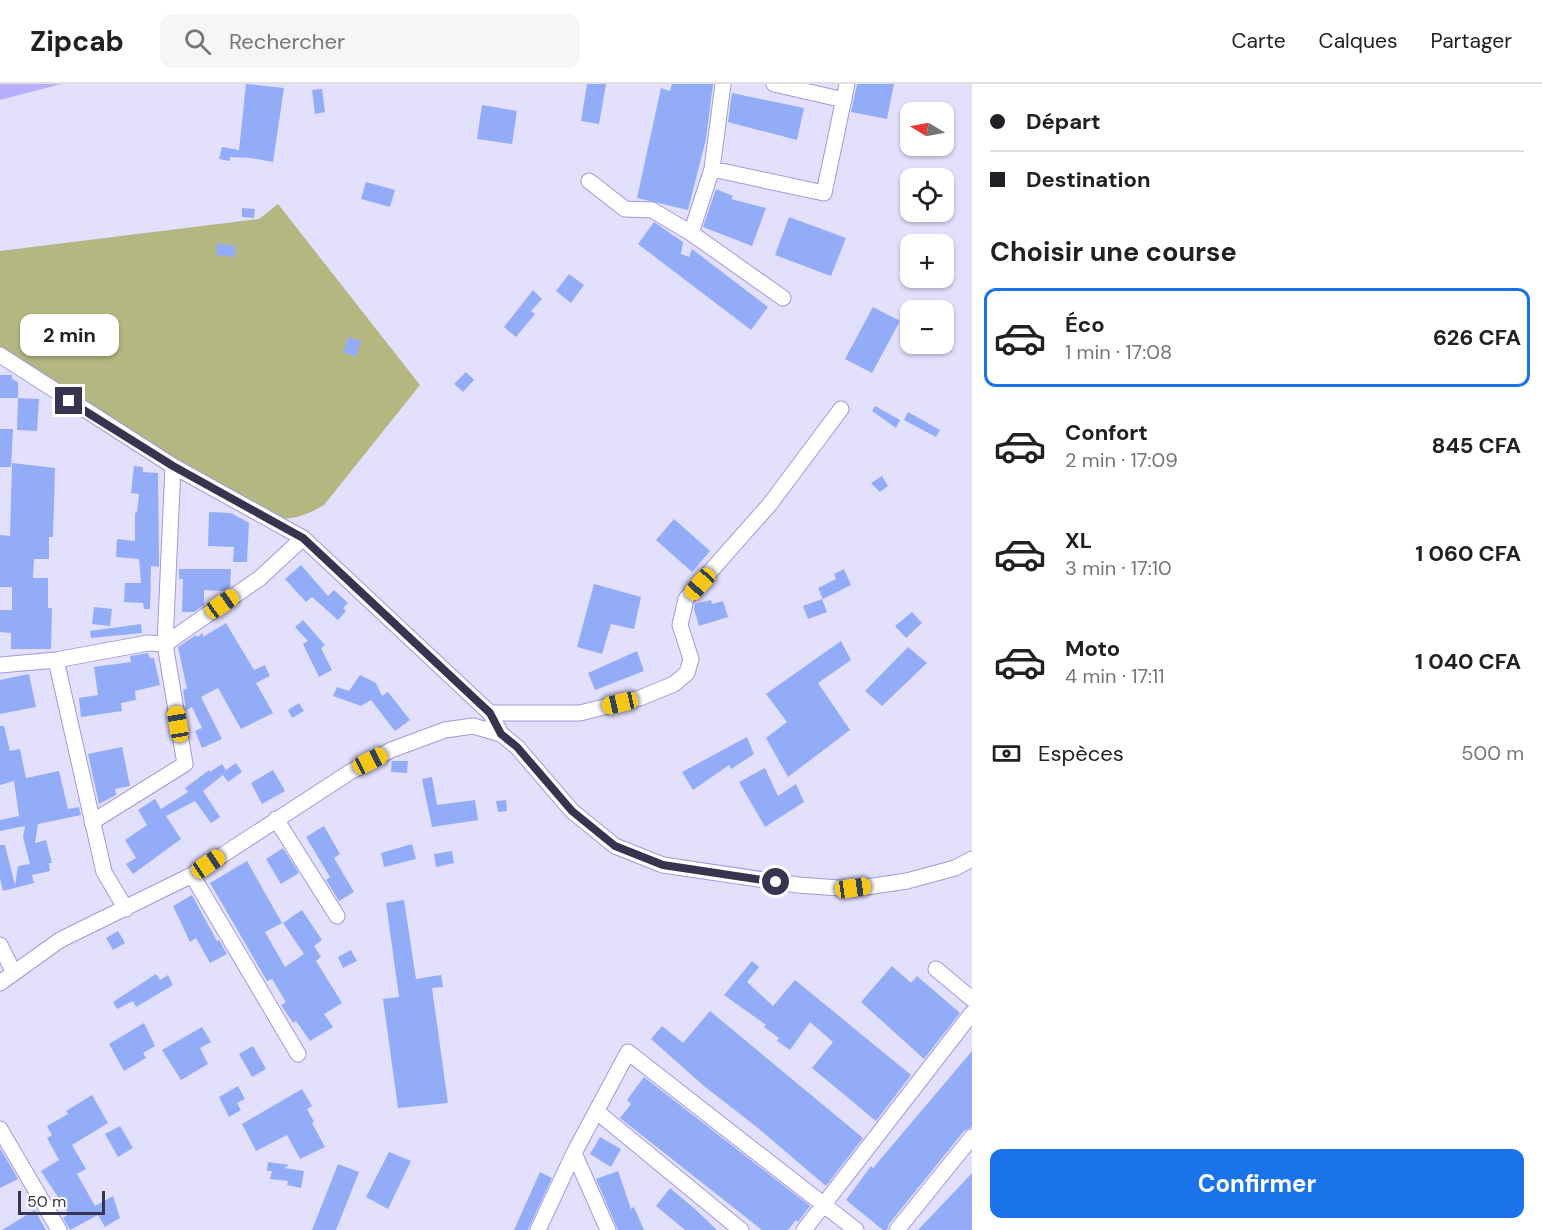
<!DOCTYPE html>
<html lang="fr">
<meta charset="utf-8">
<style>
body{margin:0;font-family:"DM Sans",sans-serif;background:#f6f6f6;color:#202124;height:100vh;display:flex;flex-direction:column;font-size:22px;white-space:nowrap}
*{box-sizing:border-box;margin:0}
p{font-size:20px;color:#757577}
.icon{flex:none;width:33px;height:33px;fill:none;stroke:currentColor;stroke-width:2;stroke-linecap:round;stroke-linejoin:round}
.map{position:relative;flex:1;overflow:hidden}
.sheet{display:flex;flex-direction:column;background:#fff;width:570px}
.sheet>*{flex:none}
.guide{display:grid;align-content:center;height:132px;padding:0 18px;background:#fff}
.needle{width:39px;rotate:280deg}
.fabs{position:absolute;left:900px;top:18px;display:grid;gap:12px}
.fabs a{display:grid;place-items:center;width:54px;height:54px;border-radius:12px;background:#fff;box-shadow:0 2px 4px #0004;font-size:30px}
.scale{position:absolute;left:18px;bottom:15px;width:87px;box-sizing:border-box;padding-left:6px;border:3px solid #37344f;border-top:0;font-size:16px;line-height:21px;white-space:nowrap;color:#37344f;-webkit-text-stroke:4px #fff;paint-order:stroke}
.end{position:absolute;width:27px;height:27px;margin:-14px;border:8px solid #37344f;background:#fff;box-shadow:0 0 0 3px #fff}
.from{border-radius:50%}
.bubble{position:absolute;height:42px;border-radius:12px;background:#fff;box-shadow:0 2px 4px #0004;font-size:20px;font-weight:700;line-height:42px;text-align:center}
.car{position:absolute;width:18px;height:36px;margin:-18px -9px;border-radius:8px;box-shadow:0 0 4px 2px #0007;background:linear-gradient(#f5c518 24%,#345 0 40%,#f5c518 0 76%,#345 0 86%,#f5c518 0)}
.guide b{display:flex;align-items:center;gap:21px;height:57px;font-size:22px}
.guide b+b{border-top:2px solid #e0e0e0}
.guide i{width:15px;height:15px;background:#202124}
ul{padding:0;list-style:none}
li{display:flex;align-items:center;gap:18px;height:99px;margin:0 12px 9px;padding:0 6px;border:3px solid transparent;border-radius:12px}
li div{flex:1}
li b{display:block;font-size:22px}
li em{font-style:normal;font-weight:700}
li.on{border-color:#1a73e8}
li>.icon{width:54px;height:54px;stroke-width:1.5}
h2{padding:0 18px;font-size:27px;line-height:72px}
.pay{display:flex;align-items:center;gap:15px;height:66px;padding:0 18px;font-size:22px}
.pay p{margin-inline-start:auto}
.cta{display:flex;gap:12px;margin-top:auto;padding:12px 18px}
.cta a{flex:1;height:69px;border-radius:12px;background:#1a73e8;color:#fff;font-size:24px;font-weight:700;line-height:69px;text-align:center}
header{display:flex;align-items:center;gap:36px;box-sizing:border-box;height:84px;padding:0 30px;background:#fff;border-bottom:2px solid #e0e0e0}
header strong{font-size:28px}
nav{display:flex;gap:33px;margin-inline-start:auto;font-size:21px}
.search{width:420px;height:54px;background:#f6f6f6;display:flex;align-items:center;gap:15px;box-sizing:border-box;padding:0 21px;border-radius:12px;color:#757577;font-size:22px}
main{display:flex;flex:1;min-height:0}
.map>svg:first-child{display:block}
.green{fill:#b5b780}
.water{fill:#b8aefe}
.building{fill:#93acf8}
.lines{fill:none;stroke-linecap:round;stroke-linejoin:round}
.minor-casing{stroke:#a199db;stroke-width:17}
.minor{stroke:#fff;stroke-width:15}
.route{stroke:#37344f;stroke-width:8}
</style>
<header>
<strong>Zipcab</strong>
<div class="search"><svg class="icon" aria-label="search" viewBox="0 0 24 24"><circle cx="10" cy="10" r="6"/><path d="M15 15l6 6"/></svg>Rechercher</div>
<nav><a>Carte</a><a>Calques</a><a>Partager</a></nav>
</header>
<main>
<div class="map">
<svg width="972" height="1146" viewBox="0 0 972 1146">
<rect width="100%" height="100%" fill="#e3e0fd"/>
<path class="green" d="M278,120L420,301L324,421C303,433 289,438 265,432L0,267V167L259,135Z"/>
<path class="water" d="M0,0H61L0,16Z"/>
<path class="building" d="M246,0L284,4L273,78L251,74L230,73V77L219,75L222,63L239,66Z
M587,0H606L599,40L581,37Z
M672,0H713L706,55L688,126L637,114L661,4L670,7Z
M857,0H894L887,35L851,28Z
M322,5L325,28L315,30L312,6Z
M732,9L804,24L797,56L728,38Z
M482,21L517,27L512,60L477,55Z
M366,98L395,106L390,123L361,115Z
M716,105L733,112L731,115L766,124L752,162L703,143Z
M242,124L255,125L254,134L242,133Z
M789,133L846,154L831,192L775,171Z
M654,138L683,158L681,170L689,173L692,165L768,223L751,246L638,160Z
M217,159L236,162L234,173L216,171Z
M569,190L584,201L571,219L556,207Z
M533,206L542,215L531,227L535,230L516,253L504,243Z
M873,223L900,237L872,289L845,275Z
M348,253L361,257L356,273L343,268Z
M466,288L474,296L463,308L454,300Z
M0,291H12V295L18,298V314H0Z
M18,314L39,315L37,347L17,346Z
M875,322L900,336L896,344L872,327Z
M908,328L940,346L936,353L904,336Z
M0,345H13L11,383H0Z
M12,379L55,384L53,453H49V475H34L33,494H48V524H52L51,565H11V549L0,548V526H12V503H0V451L10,452Z
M134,382L143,383V388L158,389L159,483L151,482L150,525H144L143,519L124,518L125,499H141L139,475L116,473L117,455L135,457V429L137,428L139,410L131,409Z
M882,392L888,402L880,408L871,399Z
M209,428L231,429L249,439L247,478H233L234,463L208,462Z
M674,435L710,467L692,488L656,456Z
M301,481L328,512L334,506L348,519L343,524L346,527L338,536L312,513L306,518L285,495Z
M179,485H231L230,503L225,507L204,506V521L194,528H182L183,495H179Z
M844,485L851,501L823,515L818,504L836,495L834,490Z
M594,500L641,513L634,545L611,540L602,570L577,563Z
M822,515L827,528L808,535L803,522Z
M711,516L712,520L723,517L728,533L699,542L694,525L695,520Z
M94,523L112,525L110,542L92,540Z
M912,528L922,539L906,554L895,542Z
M303,536L325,561L321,564L332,586L319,593L303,560L308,557L295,543Z
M226,539L254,586L265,581L270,592L256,599L273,629L241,645L218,604L201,613L222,655L202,664L195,647L202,644L192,623L186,626L183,606L187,605L178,563L196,551L197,553L203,549V553Z
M141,540L142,549L91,554L90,547Z
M841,557L851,576L818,599L850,646L788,693L766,654L787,638L766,610Z
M908,563L927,579L882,622L865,607Z
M637,567L644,587L595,606L588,589Z
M148,569L150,574H154L160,601L135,607L136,616L121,619L122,627L81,633L79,614L98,611L94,583L131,578L130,572Z
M29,590L36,623L0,630V596Z
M360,591L376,599L382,612L388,608L410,636L395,647L371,616L361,622L333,612L337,603L349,607Z
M299,619L304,627L292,634L288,626Z
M0,642H4L10,667L20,665L26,694L59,687L68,725L79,723L81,731L38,740L35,759L46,756L52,779H49L50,787L32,791L34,799L3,807L0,795V761H5L15,801L18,782L30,780L23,753L25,742L0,747V736L19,732L14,697L0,701Z
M747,653L754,670L731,685L729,681L693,706L682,688Z
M122,663L130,702L115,705L116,711L99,720L88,670Z
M392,677H408L407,689L391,688Z
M236,679L242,688L228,698L223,691L203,707L220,733L211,739L195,717L166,732L181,755L133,790L126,780L136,774L125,756L147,741L138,726L155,715L161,725L188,708L185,704L209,686L210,688L222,680L226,686Z
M765,684L778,712L796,700L804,718L765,743L739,698Z
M273,686L285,707L262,720L251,699Z
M432,693L437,721L475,716L478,736L432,743L422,695Z
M506,716L507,727L498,728L496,717Z
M324,742L340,770L334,774L354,808L339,817L326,796L330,793L306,753Z
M412,760L416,775L384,783L381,769Z
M283,764L299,789L281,800L266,775Z
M452,767L454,779L436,783L434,770Z
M247,777L282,839L265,848L285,883L304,870L283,839L302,826L322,856L314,862L321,873L316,877L342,919L324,930L333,943L310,957L296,937L293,939L281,921L286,918L272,895L267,897L210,799Z
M192,811L217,857L219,856L227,870L210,879L196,854L190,858L173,822Z
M404,816L416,895L441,891L443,903L432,904L448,1019L398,1024L383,915L399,913L386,819Z
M118,847L125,859L113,866L106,854Z
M351,866L357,877L343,884L338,873Z
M752,877L759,883L747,898L773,922L795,896L911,991L876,1037L812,984L833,958L810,938L790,966L777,957L779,954L764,943L766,941L724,911Z
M892,882L911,899L917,892L960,929L924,975L861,918Z
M156,890L160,896L168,891L173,901L136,923L133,917L117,925L113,918Z
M710,927L863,1054L826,1102L758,1044L704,1002L651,955L662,942L683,959Z
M144,939L155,962L143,969L146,974L124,987L109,960Z
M202,943L211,958L200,964L208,980L181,996L162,966Z
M253,962L266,985L252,993L239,970Z
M972,967V1043L964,1047L889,1140L887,1146H883L846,1116L871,1082L873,1084Z
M644,993L810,1122L798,1138L796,1136L788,1146H762L620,1034L631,1020L627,1016Z
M238,1002L245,1015L237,1019L241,1026L229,1033L219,1013Z
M302,1005L312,1022L307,1025L314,1038L312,1039L325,1063L300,1075L287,1051L256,1067L242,1040Z
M92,1011L108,1039L72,1061L86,1085L77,1090L95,1122L113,1112L120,1134L105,1143L98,1131L70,1146L63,1134L69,1130L41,1087L59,1076L47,1054L52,1051L47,1042L68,1030L66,1027Z
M120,1042L133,1064L118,1073L105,1050Z
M600,1053L621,1065L611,1083L590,1070Z
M0,1064L18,1095L0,1104Z
M389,1068L411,1077L388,1125L366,1113Z
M268,1078L289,1081L284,1084L304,1087L301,1104L287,1101L288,1097L270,1095L272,1087H267Z
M338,1080L359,1088L336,1146H312Z
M618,1087L631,1125L634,1123L644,1146H618L596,1095Z
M540,1088L552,1094L528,1146H514Z
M972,1089V1146H918L956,1106Z
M670,1104L696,1126L717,1146H685L656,1122Z
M35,1126L46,1146H2Z"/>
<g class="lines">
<g class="minor-casing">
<path id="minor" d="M774,0L844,16
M712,85L824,109L847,0
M589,97L625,125L652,126L691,149L783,214
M691,149L712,85L723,0
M0,271L173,382L303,454L490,629L501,650
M56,576L104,788L126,825
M0,581L56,576L148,559L165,560L260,494L303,454
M490,629H580L640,614L674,600L687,589L691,575L680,541L686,515L770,420L841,325
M276,735L337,832
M92,738L185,680L165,560L173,382
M192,791L298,970
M0,861L14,889
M936,885L972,915
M0,899L60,856L192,791L350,688L391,666L445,646L473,642L501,650L517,663L572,727L615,762L663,781L798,801L853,805L907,797L955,784L972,775
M596,1027L741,1146
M0,1045L59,1146
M574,1069L608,1146
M538,1146L574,1069L628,968L856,1146
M804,1146L972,929
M897,1146L972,1053"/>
</g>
<use href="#minor" class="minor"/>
</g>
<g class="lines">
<path class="route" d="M69,317L173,382L303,454L490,629L501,650L517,663L572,727L615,762L663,781L776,798"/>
</g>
</svg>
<div class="fabs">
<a><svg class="needle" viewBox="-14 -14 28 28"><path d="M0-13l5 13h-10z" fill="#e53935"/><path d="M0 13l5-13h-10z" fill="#757577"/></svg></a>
<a><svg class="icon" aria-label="locate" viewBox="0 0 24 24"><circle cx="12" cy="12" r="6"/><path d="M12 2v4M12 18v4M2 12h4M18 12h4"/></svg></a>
<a>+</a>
<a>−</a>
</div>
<div class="scale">50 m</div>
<i class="end from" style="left:776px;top:798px"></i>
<i class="end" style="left:69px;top:317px"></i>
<div class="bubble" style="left:20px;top:230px;width:99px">2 min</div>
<i class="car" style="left:700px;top:500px;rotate:222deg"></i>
<i class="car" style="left:222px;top:520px;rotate:55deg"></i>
<i class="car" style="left:620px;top:619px;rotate:257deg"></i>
<i class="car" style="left:178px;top:640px;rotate:350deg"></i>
<i class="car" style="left:370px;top:677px;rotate:63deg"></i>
<i class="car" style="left:208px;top:780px;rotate:56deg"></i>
<i class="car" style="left:853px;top:804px;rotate:82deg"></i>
</div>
<section class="sheet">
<div class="guide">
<b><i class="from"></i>Départ</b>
<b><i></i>Destination</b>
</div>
<h2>Choisir une course</h2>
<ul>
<li class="on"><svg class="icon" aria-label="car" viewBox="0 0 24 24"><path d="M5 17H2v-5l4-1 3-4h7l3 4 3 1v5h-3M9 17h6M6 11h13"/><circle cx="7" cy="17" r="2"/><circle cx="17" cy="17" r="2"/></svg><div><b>Éco</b><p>1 min · 17:08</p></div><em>626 CFA</em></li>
<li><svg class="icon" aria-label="car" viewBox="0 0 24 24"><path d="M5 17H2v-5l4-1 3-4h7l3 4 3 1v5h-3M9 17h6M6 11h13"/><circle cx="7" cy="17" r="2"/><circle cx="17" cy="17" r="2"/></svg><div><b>Confort</b><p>2 min · 17:09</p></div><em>845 CFA</em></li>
<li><svg class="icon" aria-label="car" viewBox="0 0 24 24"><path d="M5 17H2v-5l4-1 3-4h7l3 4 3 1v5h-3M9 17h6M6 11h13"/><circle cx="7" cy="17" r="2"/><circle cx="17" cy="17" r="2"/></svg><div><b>XL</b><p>3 min · 17:10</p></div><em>1 060 CFA</em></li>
<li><svg class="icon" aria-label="car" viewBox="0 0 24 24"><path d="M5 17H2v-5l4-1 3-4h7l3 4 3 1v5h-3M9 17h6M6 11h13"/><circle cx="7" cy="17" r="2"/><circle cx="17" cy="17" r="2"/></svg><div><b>Moto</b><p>4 min · 17:11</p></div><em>1 040 CFA</em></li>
</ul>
<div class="pay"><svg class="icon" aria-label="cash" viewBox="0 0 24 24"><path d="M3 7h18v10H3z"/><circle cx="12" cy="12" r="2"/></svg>Espèces<p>500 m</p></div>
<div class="cta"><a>Confirmer</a></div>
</section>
</main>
